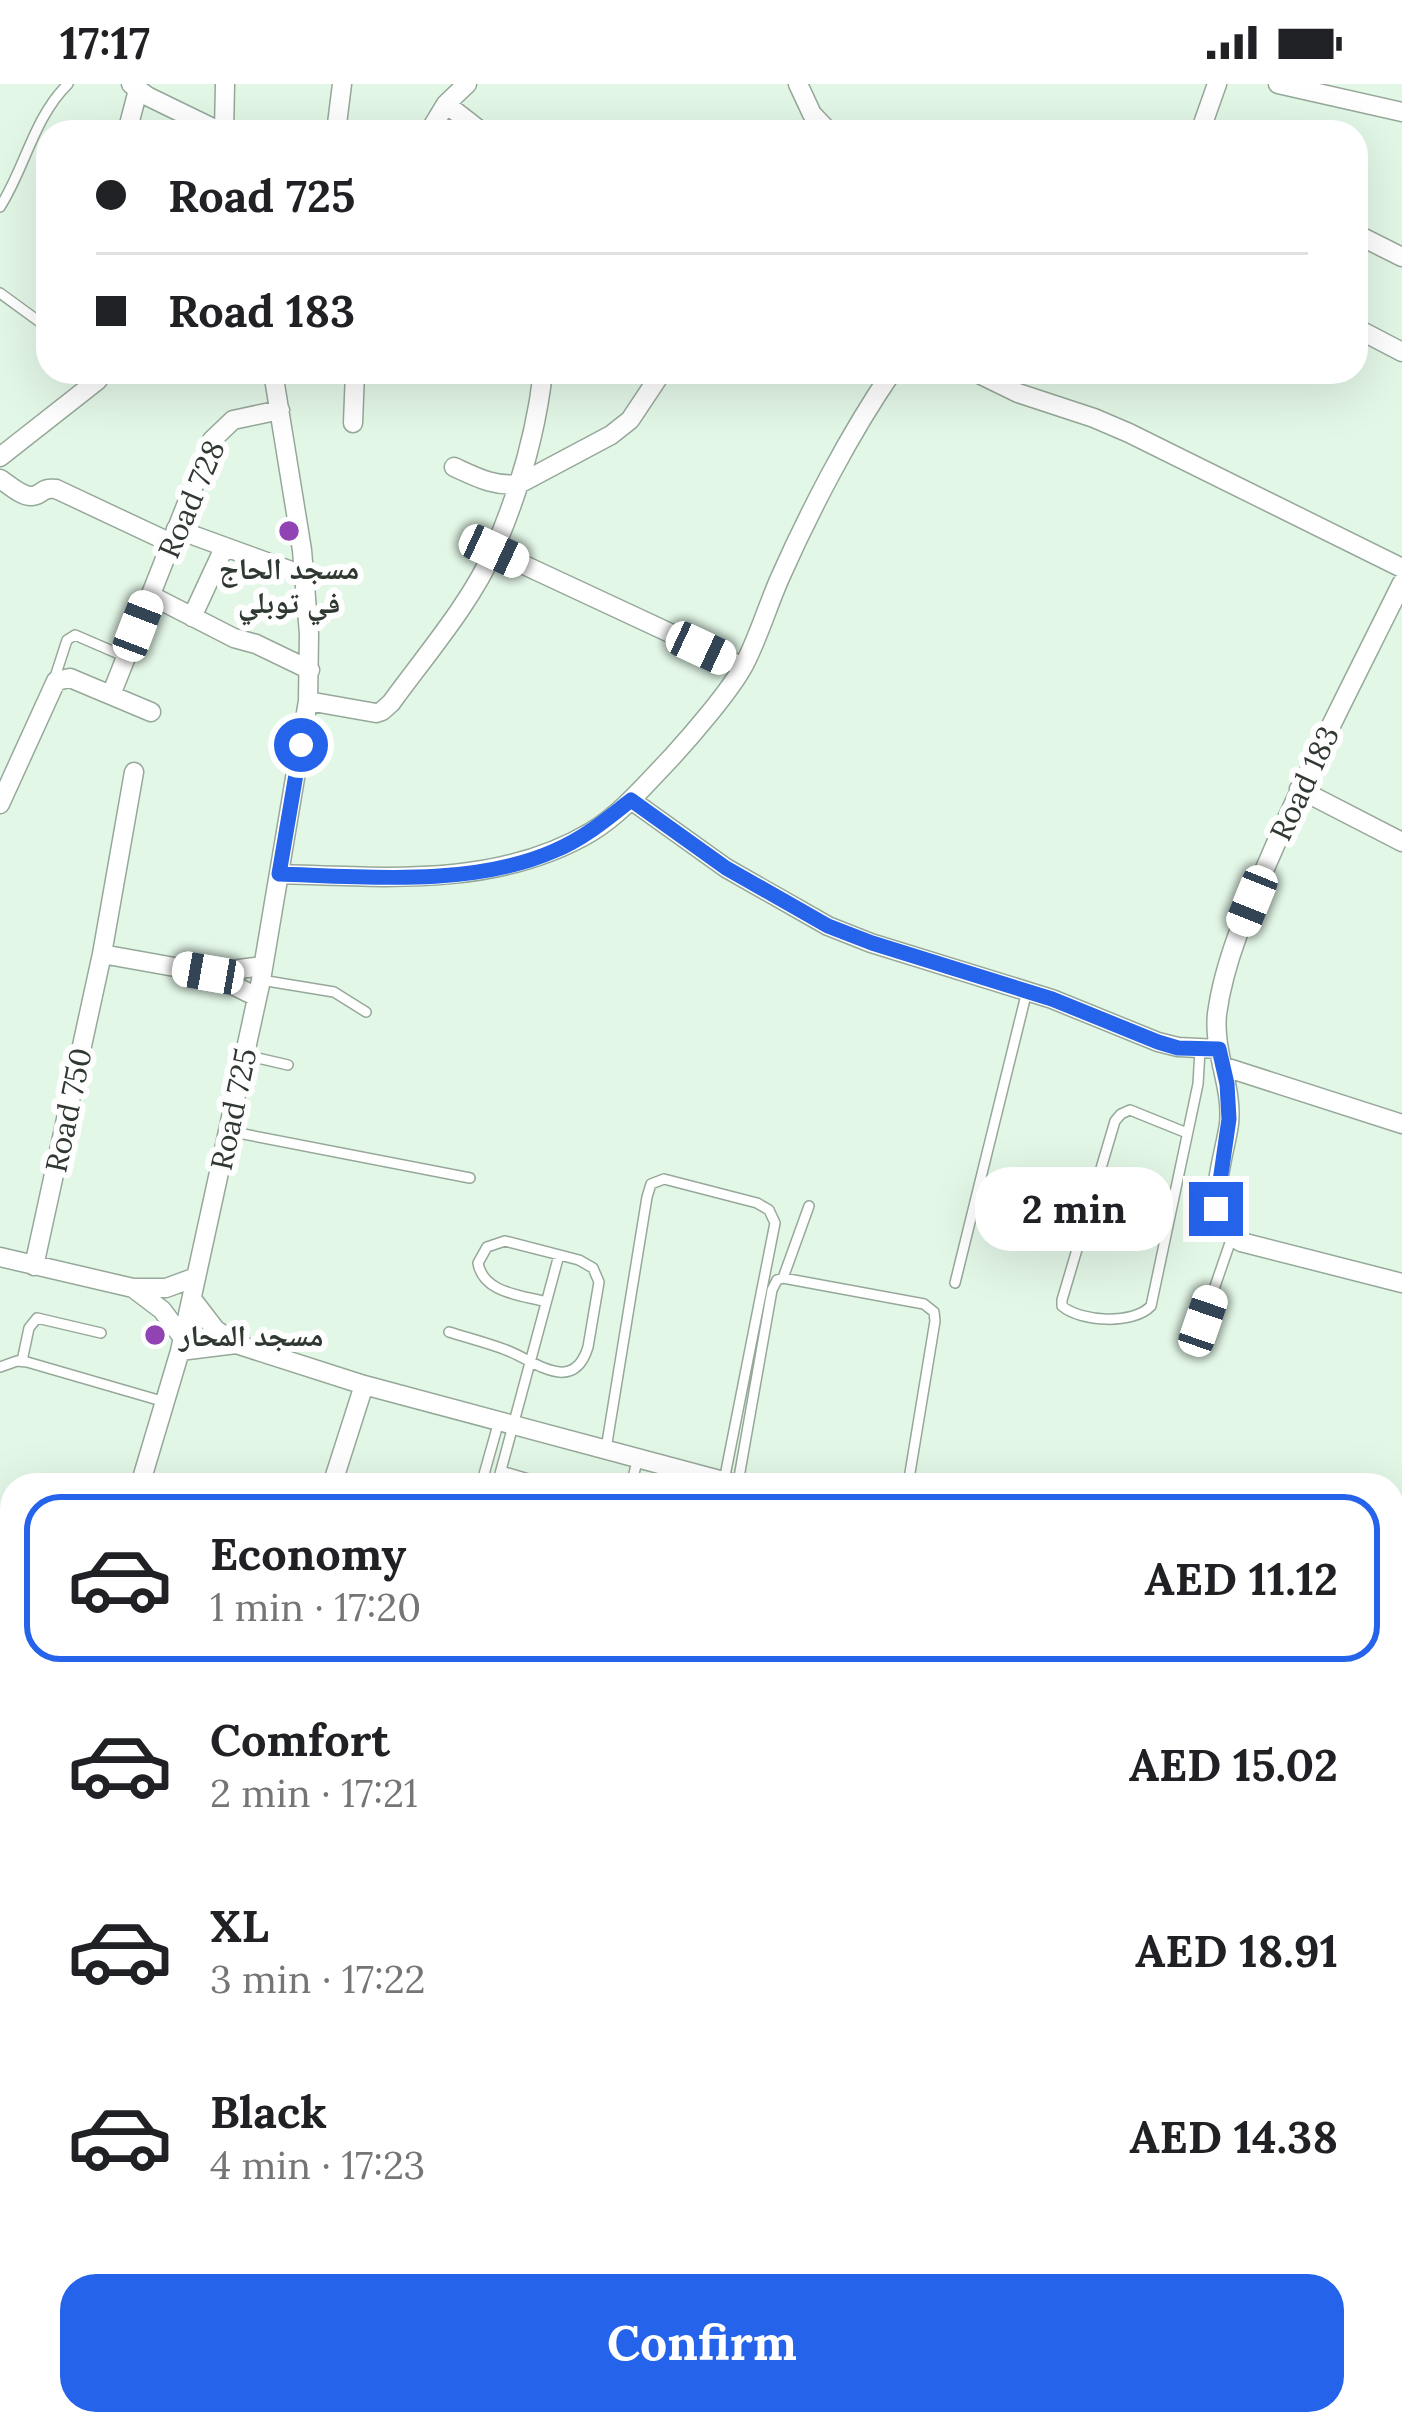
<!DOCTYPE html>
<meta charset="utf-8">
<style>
body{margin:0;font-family:Lora,"Noto Naskh Arabic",serif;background:#f6f6f6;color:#202124;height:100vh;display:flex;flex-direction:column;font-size:45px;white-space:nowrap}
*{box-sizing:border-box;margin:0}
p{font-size:39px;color:#757577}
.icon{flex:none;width:66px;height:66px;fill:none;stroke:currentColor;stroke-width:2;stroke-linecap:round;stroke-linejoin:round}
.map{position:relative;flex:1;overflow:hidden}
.side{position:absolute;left:0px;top:1389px;width:1404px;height:963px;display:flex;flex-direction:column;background:#fff;border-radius:36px 36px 0 0;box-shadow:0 12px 48px #0002}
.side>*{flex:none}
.guide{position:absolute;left:36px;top:36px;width:1332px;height:264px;border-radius:36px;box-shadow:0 12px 48px #0002;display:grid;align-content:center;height:264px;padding:0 60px;background:#fff}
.end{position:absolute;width:54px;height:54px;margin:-27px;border:15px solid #2563eb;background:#fff;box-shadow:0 0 0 6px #fff}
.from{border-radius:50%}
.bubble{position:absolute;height:84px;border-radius:36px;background:#fff;box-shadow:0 12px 48px #0002;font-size:39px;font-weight:800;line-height:84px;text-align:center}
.car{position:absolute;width:36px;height:72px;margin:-36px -18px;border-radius:15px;box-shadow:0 0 9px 3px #0007;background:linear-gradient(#fff 24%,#345 0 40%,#fff 0 76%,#345 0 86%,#fff 0)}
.guide b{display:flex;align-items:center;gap:42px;height:114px;font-size:45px}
.guide b+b{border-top:3px solid #e0e0e0}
.guide i{width:30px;height:30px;background:#202124}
ul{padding:21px 0 0;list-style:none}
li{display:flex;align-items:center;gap:36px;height:168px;margin:0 24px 18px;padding:0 36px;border:6px solid transparent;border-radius:36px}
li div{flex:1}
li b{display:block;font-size:45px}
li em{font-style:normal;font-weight:800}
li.active{border-color:#2563eb}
li>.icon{width:108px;height:108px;stroke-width:1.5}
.action{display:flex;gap:24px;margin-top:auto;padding:24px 60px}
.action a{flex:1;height:138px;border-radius:36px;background:#2563eb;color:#fff;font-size:48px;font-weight:800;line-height:138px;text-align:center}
.status{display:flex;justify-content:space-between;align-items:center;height:84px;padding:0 60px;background:#fff;direction:ltr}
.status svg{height:33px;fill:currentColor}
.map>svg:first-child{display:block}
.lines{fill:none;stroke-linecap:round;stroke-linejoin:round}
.lane-casing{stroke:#96a899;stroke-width:12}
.street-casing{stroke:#96a899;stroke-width:21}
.secondary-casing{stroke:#96a899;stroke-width:30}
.lane{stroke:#fff;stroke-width:9}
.street{stroke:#fff;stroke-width:18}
.secondary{stroke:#fff;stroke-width:27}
.route{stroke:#2563eb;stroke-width:15}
.poi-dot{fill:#9142b3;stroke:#fefefe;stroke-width:4.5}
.labels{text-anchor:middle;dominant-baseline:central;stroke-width:12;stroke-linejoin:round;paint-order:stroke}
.street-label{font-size:30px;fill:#303832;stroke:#fefefe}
.poi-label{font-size:30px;font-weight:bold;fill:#303832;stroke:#fefefe}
</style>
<div class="status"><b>17:17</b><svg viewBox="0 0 49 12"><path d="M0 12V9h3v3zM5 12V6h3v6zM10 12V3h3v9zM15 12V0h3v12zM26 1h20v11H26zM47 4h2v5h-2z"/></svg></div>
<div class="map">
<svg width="1402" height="2351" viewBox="0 0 1402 2351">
<rect width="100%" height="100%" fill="#e3f7e7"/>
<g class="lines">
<g class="lane-casing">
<path id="lane" d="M0,123C25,84 34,33 68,0
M0,209L48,244
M54,596L67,556L75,551L126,573
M261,896L334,908L366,928
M245,971L288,981
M228,1047L470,1094
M1187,1049L1130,1026L1121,1030L1115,1037L1062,1216V1222C1081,1238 1133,1241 1151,1222L1198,1000L1200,966
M783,1194L809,1122
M955,1199L1027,907
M1203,1237L1232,1153
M449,1248C468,1254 488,1259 506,1266C534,1276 573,1312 588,1263L599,1198L593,1184L579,1176L505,1157L487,1163L478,1179C483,1209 521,1211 546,1218
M22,1277L29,1244L37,1234L101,1249
M0,1283L17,1277L27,1278L165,1318
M606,1365L647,1113L651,1100L664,1095L757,1119L769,1126L775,1139L724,1397
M501,1387L549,1401
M738,1399L772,1206L777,1196L783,1194L924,1220L934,1228L935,1237L908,1401
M481,1401L499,1337
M497,1401L559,1171
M631,1401L638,1374
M0,1628L12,1632
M1392,1681L1402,1685
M1392,1765L1402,1731
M1392,1835L1402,1838
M1392,2014L1402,2016
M0,2076H12
M1392,2200L1402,2203
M1212,2351L1215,2340"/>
</g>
<g class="street-casing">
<path id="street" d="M131,0L147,12L221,48
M798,0L812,30L829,48
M1278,0L1402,28
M446,20L482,48
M127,48L138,6
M224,48L225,0
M336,48L342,0
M429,48L446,20L467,0
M1200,48L1217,0
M1356,150L1402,173
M1356,244L1402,268
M975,288L1018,309L1094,334L1129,349L1402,484
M353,339L355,288
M0,373L98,296
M454,383C476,393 494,403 519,400L611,351L630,336L662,288
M0,395C8,400 22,413 32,412C43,411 41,403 56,405L171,459
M176,445L305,492
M494,467L743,583
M1402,499C1357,590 1310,680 1270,773C1248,823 1224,877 1217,930C1213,968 1233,1003 1229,1040C1224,1077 1199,1136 1241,1158L1402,1199
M150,511L234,554L256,560L310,586
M192,533L224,464
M111,611L212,356L233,336L280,326
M308,617L376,629L382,627L391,619C425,572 471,519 494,466C519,408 536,350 543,288
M1299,705L1402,758
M631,716L726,784L828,842L871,859L1052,915L1158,958L1178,963L1219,965
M0,720L56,597L70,594L151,628
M279,790C383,793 497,804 591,748C622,729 646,700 671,674C692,651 730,607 744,581C758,554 767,524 779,496C809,428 850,349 892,288
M102,870L208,889L257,913
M208,889L263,882
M1222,982L1402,1040
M0,1173L133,1204H166L196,1193
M34,1182L102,870L134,688
M133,1204L162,1226L183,1254
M192,1215L215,1245L236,1260L364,1301L738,1401
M180,1267L236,1260
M140,1401L180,1267L261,896L308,617L309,550L302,466L273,288
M332,1401L364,1301
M1392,1555L1402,1531
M0,1875L12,1828
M0,1913L12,1916
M1103,2351L1105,2340"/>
</g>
<g class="secondary-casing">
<path id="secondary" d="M0,2256L12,2261
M200,2340L223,2351"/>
</g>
<use href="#lane" class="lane"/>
<use href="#street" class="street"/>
<use href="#secondary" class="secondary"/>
</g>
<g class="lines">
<path class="route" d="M301,661L279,790C366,793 472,803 554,767C583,755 606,736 631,716L726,784L828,842L872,859L1052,915L1158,958L1178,964L1219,965L1227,1000L1229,1035L1216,1125"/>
</g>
<g class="poi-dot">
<circle cx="289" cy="447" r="12"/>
<circle cx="155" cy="1251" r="12"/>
</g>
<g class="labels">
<g class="street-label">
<text transform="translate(191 415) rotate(-67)">Road 728</text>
<text transform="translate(1304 699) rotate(-65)">Road 183</text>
<text transform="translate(233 1025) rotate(-78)">Road 725</text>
<text transform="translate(68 1026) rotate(-78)">Road 750</text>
</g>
<g class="poi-label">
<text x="289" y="484">مسجد الحاج<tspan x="289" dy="34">في توبلي</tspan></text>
<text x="179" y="1251" text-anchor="start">مسجد المحار</text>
</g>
</g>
</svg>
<i class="end from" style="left:301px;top:661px"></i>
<i class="end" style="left:1216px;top:1125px"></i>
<div class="bubble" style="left:975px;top:1083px;width:198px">2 min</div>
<i class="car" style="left:494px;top:467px;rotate:115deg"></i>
<i class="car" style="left:138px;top:542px;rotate:21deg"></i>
<i class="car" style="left:701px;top:564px;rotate:115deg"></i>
<i class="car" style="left:1252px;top:817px;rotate:202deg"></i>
<i class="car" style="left:208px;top:889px;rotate:280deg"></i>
<i class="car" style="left:1203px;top:1237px;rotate:19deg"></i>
<div class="guide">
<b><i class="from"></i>Road 725</b>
<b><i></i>Road 183</b>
</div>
<section class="side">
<ul>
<li class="active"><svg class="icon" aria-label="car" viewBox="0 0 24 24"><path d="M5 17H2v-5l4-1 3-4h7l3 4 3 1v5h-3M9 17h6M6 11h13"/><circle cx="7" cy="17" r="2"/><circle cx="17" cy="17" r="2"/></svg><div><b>Economy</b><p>1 min · 17:20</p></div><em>AED 11.12</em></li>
<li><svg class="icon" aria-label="car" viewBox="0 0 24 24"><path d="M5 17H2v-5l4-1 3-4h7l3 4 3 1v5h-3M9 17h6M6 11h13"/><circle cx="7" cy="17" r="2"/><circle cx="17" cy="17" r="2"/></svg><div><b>Comfort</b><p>2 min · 17:21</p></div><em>AED 15.02</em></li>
<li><svg class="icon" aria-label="car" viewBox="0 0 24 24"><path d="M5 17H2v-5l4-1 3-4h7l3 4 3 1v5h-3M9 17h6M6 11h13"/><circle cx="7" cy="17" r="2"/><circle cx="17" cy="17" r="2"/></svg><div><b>XL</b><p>3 min · 17:22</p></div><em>AED 18.91</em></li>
<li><svg class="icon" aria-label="car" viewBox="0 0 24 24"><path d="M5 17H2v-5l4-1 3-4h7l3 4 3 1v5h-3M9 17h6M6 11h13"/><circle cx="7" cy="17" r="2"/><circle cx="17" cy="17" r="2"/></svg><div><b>Black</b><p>4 min · 17:23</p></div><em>AED 14.38</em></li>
</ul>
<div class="action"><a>Confirm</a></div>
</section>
</div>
